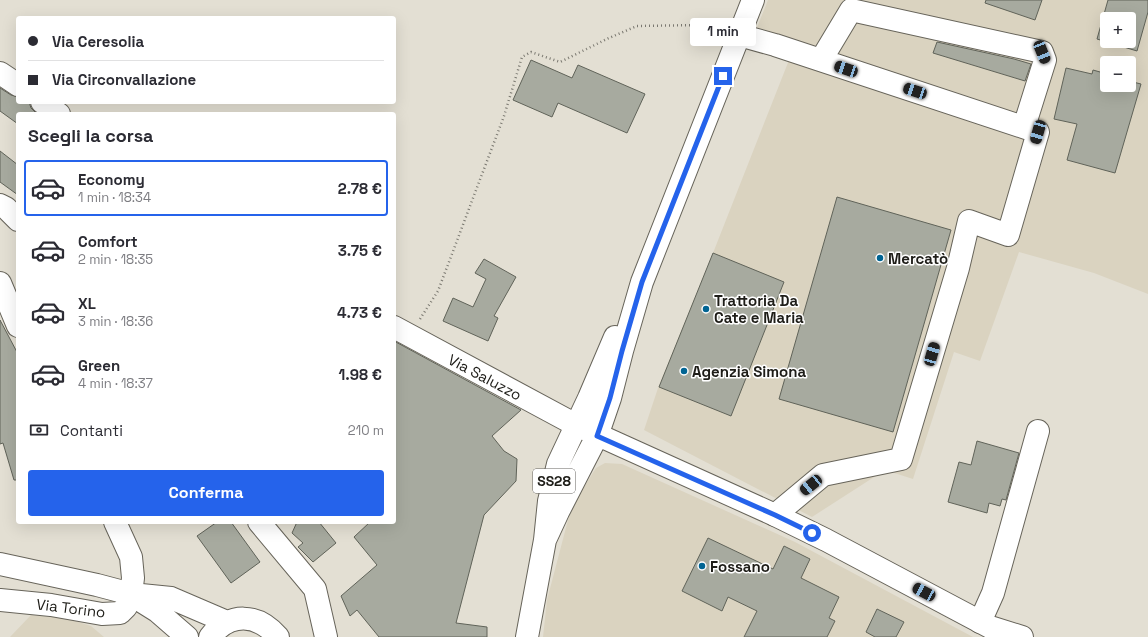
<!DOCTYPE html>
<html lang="it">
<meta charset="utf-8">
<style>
body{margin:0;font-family:"Space Grotesk",sans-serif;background:#f7f7f7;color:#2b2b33;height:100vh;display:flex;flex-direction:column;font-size:15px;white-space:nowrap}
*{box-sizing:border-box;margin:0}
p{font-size:13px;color:#7c7c81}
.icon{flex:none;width:22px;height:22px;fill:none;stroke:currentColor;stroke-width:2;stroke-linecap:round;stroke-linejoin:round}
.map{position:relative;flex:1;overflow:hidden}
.details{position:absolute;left:16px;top:112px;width:380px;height:412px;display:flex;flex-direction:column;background:#fff;border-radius:4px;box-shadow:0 4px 16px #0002}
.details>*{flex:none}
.hud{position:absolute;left:16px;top:16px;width:380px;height:88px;border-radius:4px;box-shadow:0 4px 16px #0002;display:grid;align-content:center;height:88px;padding:0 12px;background:#fff}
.tools{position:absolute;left:1100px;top:12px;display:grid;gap:8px}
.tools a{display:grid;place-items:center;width:36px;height:36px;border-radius:4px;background:#fff;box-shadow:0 4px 16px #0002;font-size:20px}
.end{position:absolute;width:18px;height:18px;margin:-9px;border:5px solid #2563eb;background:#fff;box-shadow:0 0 0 2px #fff}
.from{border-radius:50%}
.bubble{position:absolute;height:28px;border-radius:4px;background:#fff;box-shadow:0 4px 16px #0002;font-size:13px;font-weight:800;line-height:28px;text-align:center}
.car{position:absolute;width:12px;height:24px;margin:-12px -6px;border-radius:5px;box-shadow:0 0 3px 1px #0007;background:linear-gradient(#222 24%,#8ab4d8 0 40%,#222 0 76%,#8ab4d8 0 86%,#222 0)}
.hud b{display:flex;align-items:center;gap:14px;height:38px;font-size:15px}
.hud b+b{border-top:1px solid #e1e1e2}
.hud i{width:10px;height:10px;background:#2b2b33}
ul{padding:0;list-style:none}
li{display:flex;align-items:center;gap:12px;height:56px;margin:0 8px 6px;padding:0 4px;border:2px solid transparent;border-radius:4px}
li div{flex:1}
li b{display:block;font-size:15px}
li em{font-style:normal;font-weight:800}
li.current{border-color:#2563eb}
li>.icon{width:36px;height:36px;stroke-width:1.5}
h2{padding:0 12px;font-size:18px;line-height:48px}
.pay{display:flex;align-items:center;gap:10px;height:44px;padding:0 12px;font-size:15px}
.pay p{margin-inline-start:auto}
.primary-button{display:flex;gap:8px;margin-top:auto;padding:8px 12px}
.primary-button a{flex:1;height:46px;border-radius:4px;background:#2563eb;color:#fff;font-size:16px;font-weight:800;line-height:46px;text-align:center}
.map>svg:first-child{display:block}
.built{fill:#dad3c0;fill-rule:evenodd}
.building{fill:#a7aa9f;stroke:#606359;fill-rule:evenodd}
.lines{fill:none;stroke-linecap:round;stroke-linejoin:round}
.minor-casing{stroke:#67645a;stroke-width:24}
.major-casing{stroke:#67645a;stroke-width:24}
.path{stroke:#7a7870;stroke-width:2.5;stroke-dasharray:1 3;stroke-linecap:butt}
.minor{stroke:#fff;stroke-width:22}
.major{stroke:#fff;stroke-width:22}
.route{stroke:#2563eb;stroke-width:5}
.poi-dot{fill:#006493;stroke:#fff;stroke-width:1.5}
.labels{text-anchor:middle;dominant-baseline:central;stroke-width:3;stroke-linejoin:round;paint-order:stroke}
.shield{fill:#fff;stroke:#62615d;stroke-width:1}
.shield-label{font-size:14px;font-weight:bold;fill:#1e1d18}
.poi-label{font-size:15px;font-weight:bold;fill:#1e1d18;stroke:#fff;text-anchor:start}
.street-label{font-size:15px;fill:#1e1d18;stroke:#fff}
</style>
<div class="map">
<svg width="1148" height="637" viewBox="0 0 1148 637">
<rect width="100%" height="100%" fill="#e3dfd3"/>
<path class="built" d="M768,0H1148V294L1094,273L1019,252L980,361L954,352L913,479L885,470L812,517L644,430L658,388L713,253L791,55L752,40ZM1107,19H1129V41H1107ZM1107,63H1129V85H1107Z
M605,463L622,464L795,542L973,637H543L547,600L568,520L577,498L596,468Z
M31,615L66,618L91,626L104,637H10Z"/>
<path class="building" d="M986,0H1042L1035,20L985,3Z
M1108,0H1148V12L1137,51L1097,39ZM1107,19H1129V41H1107Z
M937,42L1014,59L1031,64L1025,81L933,53Z
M531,60L572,78L578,65L645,94L627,133L558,103L552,117L513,100Z
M1066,68L1092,74L1093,70L1107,74V85H1129V81L1141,84L1115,173L1067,160L1077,124L1054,119Z
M0,88L11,95L18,97V102H29L31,108L37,114H18V124L0,111Z
M0,151L18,165V195L0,182Z
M837,197L951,230L893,432L779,399Z
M713,253L784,282L731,416L659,387Z
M484,259L516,277L494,316L498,318L488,341L443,321L453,298L473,307L486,279L475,273Z
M0,320L18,354V480H14L3,443L0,444Z
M394,341L521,410L492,436L504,451L517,459L516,481L484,515L456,623L487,627V637H379L357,610L350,616L341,596L377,565L354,537L370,522H394Z
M977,441L1019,453L1006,500L1002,499L1000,506L989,503L987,513L948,502L959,462L971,465Z
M217,522H231L260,562L231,583L197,536Z
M297,522H319L336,543L313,562L298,547L303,543L292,533Z
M708,538L773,569L784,546L810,559L801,578L839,597L829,618L835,621L827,637H744L757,611L728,597L722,611L682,591Z
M877,609L904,622L896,637H875L866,632Z"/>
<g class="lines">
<g class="minor-casing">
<path id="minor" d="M739,35L775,45L1038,132L1008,235L969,221L958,268L901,459L823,475L775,515
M821,60L851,10L1042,52L1045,60L1024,127
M0,73L18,85
M42,102L59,114
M0,205L6,208L18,220
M0,283L18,326
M394,327L576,425
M259,522L315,589L326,637
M0,600L51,605L102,614L120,613L126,607L131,594L133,578L131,557L115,522
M980,622L993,593L1038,431"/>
</g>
<g class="major-casing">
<path id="major" d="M576,425L775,515L826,540L990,627L1022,637
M545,540L558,512L597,436L610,398L622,351L642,282L753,0
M0,564L97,585L131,594L171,598L227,622
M133,596L157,611L187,637
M210,637C230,612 257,613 278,637
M527,637L545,540L549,501L558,464L589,398L615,337"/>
</g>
<path class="path" d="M420,319L438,291L504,116L522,57L531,52L560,62L609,38L637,26L701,25L720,30"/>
<use href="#minor" class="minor"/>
<use href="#major" class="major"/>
</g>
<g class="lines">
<path class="route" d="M723,76L642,282L622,351L610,398L597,436L775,515L812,533"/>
</g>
<g class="poi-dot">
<circle cx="880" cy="258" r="4"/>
<circle cx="706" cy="309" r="4"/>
<circle cx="684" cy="371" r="4"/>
<circle cx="702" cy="566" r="4"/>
</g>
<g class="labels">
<rect class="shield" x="533" y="469" width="42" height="24" rx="3"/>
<g class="shield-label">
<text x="554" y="481">SS28</text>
</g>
<g class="poi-label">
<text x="888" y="258">Mercatò</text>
<text x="714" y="300">Trattoria Da<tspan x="714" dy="17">Cate e Maria</tspan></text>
<text x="692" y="371">Agenzia Simona</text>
<text x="710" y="566">Fossano</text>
</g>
<g class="street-label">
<text transform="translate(485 377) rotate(28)">Via Saluzzo</text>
<text transform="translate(71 608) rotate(7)">Via Torino</text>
</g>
</g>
</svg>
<div class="tools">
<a>+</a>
<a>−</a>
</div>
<i class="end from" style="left:812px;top:533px"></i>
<i class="end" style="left:723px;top:76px"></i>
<div class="bubble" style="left:690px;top:18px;width:66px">1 min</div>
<i class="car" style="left:1042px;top:52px;rotate:158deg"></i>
<i class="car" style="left:846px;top:69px;rotate:289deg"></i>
<i class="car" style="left:915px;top:91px;rotate:288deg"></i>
<i class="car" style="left:1038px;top:132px;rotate:196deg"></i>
<i class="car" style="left:932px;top:354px;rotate:16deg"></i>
<i class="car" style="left:811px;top:485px;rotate:231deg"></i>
<i class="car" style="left:924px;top:592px;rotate:298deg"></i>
<div class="hud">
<b><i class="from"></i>Via Ceresolia</b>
<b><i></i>Via Circonvallazione</b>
</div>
<section class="details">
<h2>Scegli la corsa</h2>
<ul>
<li class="current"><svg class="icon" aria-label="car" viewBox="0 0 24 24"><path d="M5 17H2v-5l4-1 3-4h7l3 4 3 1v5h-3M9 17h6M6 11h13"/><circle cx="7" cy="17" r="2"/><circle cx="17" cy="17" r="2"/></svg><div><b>Economy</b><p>1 min · 18:34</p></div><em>2.78 €</em></li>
<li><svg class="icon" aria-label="car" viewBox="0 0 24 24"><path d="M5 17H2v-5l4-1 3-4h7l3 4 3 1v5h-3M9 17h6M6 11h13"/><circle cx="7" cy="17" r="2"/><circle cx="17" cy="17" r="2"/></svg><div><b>Comfort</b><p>2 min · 18:35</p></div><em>3.75 €</em></li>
<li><svg class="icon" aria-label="car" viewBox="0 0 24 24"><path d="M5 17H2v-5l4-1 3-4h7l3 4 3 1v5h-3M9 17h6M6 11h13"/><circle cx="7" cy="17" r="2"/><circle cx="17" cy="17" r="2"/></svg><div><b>XL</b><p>3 min · 18:36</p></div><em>4.73 €</em></li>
<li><svg class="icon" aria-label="car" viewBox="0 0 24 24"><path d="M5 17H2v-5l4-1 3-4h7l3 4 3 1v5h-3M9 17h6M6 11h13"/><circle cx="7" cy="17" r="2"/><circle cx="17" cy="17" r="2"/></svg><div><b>Green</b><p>4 min · 18:37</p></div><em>1.98 €</em></li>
</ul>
<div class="pay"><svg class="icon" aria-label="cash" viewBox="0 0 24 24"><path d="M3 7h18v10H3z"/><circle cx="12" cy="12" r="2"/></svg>Contanti<p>210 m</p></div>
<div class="primary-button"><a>Conferma</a></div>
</section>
</div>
